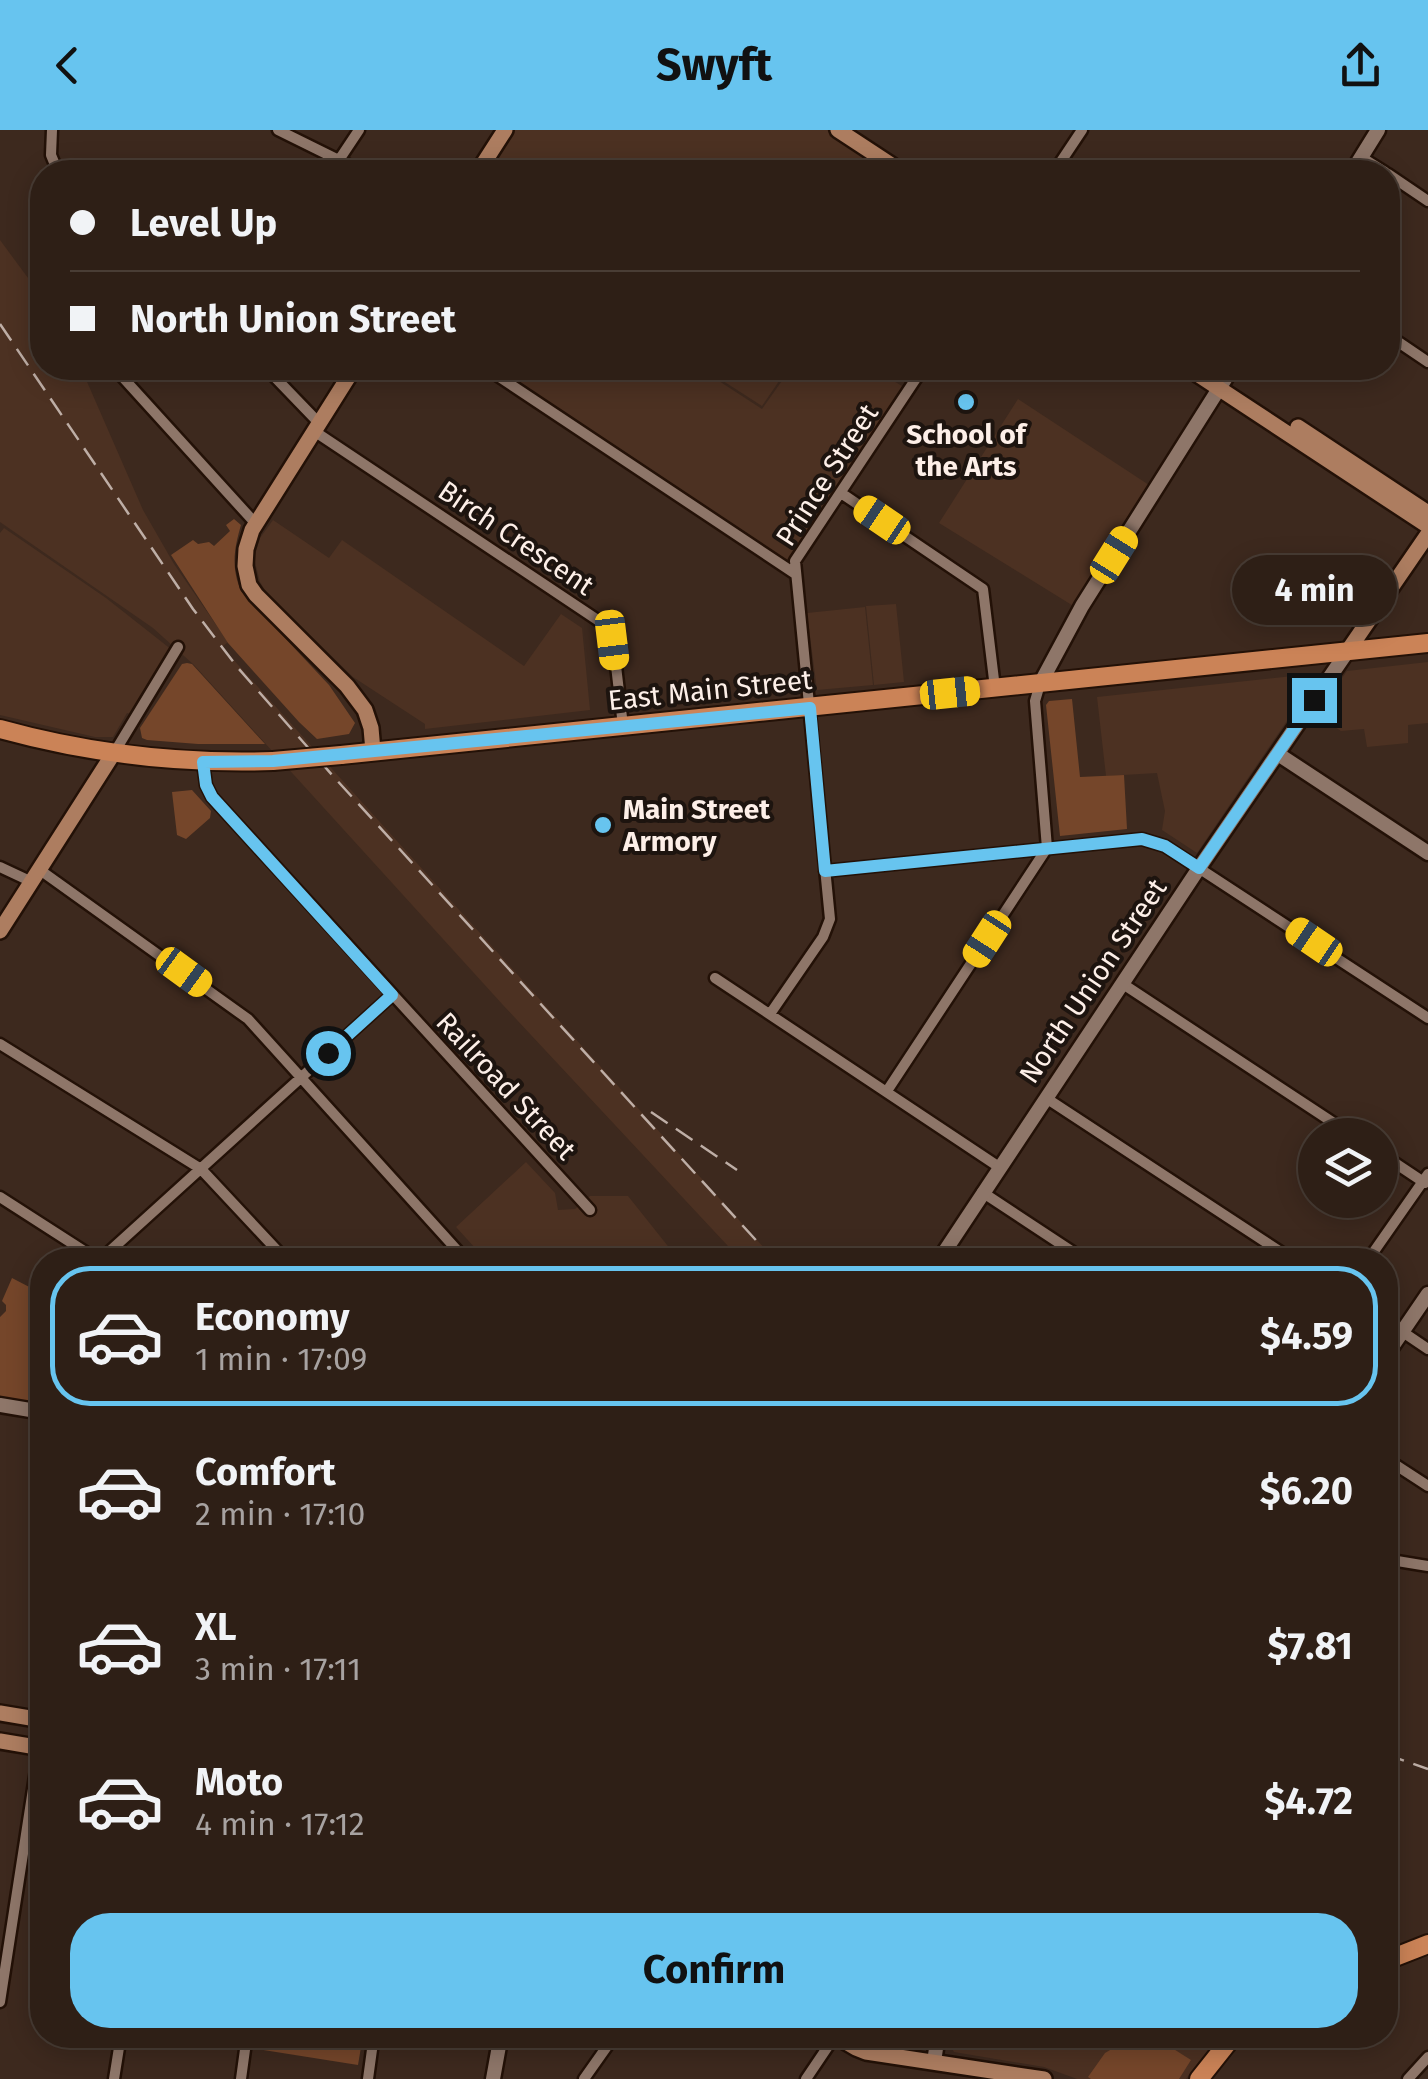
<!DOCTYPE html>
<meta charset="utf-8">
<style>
body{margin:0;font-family:"Fira Sans",sans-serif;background:#3a2c23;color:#f1f3f6;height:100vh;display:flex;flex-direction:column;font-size:38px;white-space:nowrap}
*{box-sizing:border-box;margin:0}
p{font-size:32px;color:#a7a2a1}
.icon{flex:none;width:55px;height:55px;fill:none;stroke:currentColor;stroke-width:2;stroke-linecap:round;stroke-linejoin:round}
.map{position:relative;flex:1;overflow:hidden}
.sheet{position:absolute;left:30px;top:1118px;width:1368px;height:800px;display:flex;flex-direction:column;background:#2e1f16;border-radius:40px;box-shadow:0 5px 25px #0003,0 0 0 2px #493d35}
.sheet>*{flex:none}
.hud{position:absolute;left:30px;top:30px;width:1370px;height:220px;border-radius:40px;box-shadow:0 5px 25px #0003,0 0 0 2px #493d35;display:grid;align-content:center;height:220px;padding:0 40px;background:#2e1f16}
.tools{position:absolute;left:1298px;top:988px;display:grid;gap:20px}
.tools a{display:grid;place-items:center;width:100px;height:100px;border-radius:50%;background:#2e1f16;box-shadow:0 5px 25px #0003,0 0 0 2px #493d35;font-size:50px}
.end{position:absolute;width:45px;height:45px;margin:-22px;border:12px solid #67c4ef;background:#111;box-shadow:0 0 0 5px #111}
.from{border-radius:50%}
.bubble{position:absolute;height:70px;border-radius:35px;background:#2e1f16;box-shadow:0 5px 25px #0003,0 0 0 2px #493d35;font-size:32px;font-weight:700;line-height:70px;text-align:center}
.car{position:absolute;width:30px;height:60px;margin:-30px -15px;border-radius:12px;box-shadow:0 0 8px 2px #0007;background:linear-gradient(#f5c518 24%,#345 0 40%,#f5c518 0 76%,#345 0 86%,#f5c518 0)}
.hud b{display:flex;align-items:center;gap:35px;height:95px;font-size:38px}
.hud b+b{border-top:2px solid #493d35}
.hud i{width:25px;height:25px;background:#f1f3f6}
ul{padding:18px 0 0;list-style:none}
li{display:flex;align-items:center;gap:30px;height:140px;margin:0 20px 15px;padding:0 20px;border:5px solid transparent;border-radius:40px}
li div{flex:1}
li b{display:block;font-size:38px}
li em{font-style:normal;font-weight:700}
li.active{border-color:#67c4ef}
li>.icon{width:90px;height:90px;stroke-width:1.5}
.action{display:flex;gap:20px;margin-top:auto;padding:20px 40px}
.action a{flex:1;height:115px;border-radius:40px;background:#67c4ef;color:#111;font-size:40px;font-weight:700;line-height:115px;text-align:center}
header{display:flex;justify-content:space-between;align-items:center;height:130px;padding:0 40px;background:#67c4ef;color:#111;font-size:45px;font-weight:700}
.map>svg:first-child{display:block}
.built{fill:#4c3122}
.green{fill:#75462a}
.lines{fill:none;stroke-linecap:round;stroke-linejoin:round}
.minor-casing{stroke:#231107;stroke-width:15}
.tertiary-casing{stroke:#231107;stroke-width:19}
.secondary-casing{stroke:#231107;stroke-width:20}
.primary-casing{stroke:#231107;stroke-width:22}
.minor{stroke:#8e7669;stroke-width:10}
.tertiary{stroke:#8e7669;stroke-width:14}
.secondary{stroke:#ad7d60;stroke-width:15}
.primary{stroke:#cb8357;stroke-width:18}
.rail{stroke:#beaea6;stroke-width:2.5;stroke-dasharray:20 10;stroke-linecap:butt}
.primary-bridge-casing{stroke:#231107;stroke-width:22;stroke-linecap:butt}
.primary-bridge{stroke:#cb8357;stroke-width:18}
.route{stroke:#67c4ef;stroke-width:12}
.poi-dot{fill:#67c4ef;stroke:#1d140f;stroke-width:4}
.labels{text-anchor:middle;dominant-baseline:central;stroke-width:8;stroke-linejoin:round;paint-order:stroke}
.poi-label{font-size:28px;font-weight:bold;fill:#fdefe8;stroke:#1d140f}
.street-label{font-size:28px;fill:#fdefe8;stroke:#1d140f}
</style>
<header><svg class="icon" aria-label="back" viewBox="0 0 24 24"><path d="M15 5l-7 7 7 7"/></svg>Swyft<svg class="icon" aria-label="share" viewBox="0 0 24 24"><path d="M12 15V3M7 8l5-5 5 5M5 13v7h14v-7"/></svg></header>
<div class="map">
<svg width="1428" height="1949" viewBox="0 0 1428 1949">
<rect width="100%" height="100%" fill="#3d291e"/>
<path class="built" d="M512,0H827L891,42H488L492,31Z
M0,110L42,167V238H81L143,380L174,434L228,512L222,517L775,1130H741L503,875L194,535L153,498L0,392Z
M499,238H699L762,279L791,238H873L905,258L787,430Z
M703,238H788L762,276Z
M1018,269L1149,355L1075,477L939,393Z
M273,390L329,428L342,410L524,536L561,484L582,498L590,580L425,599V594L353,547L266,462L260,452L254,428L260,408Z
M4,398L106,468L172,520L131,584L127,583L113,607H95L0,585V403Z
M896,474L904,552L874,555L866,476Z
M865,477L873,555L817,560L807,483Z
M1428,532V593L1408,595V613L1367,617L1364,599L1341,601L1316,585L1347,541Z
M1311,544L1314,551L1197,723L1162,700L1165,681L1157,643L1106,646L1097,567Z
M526,1032L555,1063L558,1080L575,1079L590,1066H628L679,1130H486L456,1097Z
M949,1905H1219L1186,1949H1077L1044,1937L954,1922L948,1912Z"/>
<path class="green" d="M234,389L241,395C234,419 231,437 241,461L329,555L355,593L349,604L317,609L299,592L228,513L171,425L193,410L198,414L209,412L214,416L230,401L226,395Z
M187,533L192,534L265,614H198L147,610L142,608L140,598L182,534Z
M1072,569L1080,647L1124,645L1127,699L1060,706L1046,575L1049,571Z
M192,660L211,681L210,688L186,709L177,705L172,662Z
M12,1148L37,1161L42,1154V1277L0,1270V1187L6,1181V1175L2,1171Z
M259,1905H363L358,1935L257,1919Z
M1127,1910L1161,1911L1191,1930L1179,1949H1091L1088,1947L1105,1923Z"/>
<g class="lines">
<g class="minor-casing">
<path id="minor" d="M52,0L51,25L58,42
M278,0L363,42
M1361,27L1385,42
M339,30L359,0
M1054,42L1082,0
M1388,44L1428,71
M1388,205L1428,232
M120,238L117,241L256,394
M266,238L319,293
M486,238L794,443
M314,301L605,495L613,510L623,596
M841,363L983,459L995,558
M114,623L178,517
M203,632L206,655L212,667L590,1080
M0,737L32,752
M40,740L248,889L466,1130
M825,741L1142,709L1165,716L1428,888
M715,848L999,1037
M1123,854L1352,1005
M770,884L823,807L830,789L795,431L923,238
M0,914L201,1039L286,1130
M887,961L1047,718L1035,571L1040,554
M1046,968L1293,1130
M1380,1023L1425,1053
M982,1062L1085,1130
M0,1067L98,1130
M100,1130L392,865
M1368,1130L1428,1044
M1385,1190L1428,1219
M1385,1328L1428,1356
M1385,1429L1428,1436
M0,1872L42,1601
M114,1949L121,1905
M241,1949L247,1905
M368,1949L374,1905
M584,1949L615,1905
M806,1949L835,1906
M1408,1949L1428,1927"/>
</g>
<g class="tertiary-casing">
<path id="tertiary" d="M1352,42L1378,0
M1040,554L1082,476L1232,238
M1278,624L1428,723
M939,1130L1199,738L1347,522
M1385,1227L1428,1164
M0,1275L42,1282
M934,1932L938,1905
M493,1949L501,1905"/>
</g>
<g class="secondary-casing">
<path id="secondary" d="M838,0L902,42
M478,42L505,0
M354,238L252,400L246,419L245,436L249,455L256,465L347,556L365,580L371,598L373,621
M1188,238L1428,396
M1298,297L1428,383
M1347,522L1428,404
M0,801L113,624
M0,1583L42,1590
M0,1611L42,1618
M834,1905L856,1918L866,1922L1044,1949"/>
</g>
<g class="primary-casing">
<path id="primary" d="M0,599C90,624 180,634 273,631
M341,625L1428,513
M1385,1831L1428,1814
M1199,1949L1234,1905"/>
</g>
<use href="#minor" class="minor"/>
<use href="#tertiary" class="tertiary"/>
<use href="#secondary" class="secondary"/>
<use href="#primary" class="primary"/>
<path class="rail" d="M0,194L193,479L238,538L333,646L774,1130
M651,982L737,1040
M1385,1624L1428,1639"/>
<g class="primary-bridge-casing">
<path id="primary-bridge" d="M273,631L341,625"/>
</g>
<use href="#primary-bridge" class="primary-bridge"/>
</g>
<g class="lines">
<path class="route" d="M328,923L392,865L212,667L206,655L203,632L273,631L810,578L825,741L1142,709L1165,716L1199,738L1314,570"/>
</g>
<g class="poi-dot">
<circle cx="966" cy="272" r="10"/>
<circle cx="603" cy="695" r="10"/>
</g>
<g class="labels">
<g class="poi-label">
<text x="966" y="304">School of<tspan x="966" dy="32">the Arts</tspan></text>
<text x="623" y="679" text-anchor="start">Main Street<tspan x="623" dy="32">Armory</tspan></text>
</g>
<g class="street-label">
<text transform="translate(827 345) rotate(-57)">Prince Street</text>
<text transform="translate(516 408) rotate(34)">Birch Crescent</text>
<text transform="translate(710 560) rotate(-6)">East Main Street</text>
<text transform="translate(1093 851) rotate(-56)">North Union Street</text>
<text transform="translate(506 956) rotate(47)">Railroad Street</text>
</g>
</g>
</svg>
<div class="tools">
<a><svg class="icon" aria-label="layers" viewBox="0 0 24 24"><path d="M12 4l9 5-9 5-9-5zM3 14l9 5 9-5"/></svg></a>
</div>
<i class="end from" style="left:328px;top:923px"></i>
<i class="end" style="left:1314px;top:570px"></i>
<div class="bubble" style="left:1232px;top:425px;width:165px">4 min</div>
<i class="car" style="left:882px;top:390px;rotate:304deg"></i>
<i class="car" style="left:1114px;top:425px;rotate:32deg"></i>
<i class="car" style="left:612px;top:510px;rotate:173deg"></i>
<i class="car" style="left:950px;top:563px;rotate:84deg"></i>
<i class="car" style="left:987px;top:809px;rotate:213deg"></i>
<i class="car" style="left:1314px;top:812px;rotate:304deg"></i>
<i class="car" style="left:184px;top:842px;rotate:126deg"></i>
<div class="hud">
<b><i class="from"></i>Level Up</b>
<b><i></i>North Union Street</b>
</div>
<section class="sheet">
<ul>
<li class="active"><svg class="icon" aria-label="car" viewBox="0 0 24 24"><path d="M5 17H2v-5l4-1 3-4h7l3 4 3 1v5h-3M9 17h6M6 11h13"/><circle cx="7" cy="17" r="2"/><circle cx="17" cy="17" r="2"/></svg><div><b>Economy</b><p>1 min · 17:09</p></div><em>$4.59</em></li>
<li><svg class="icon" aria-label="car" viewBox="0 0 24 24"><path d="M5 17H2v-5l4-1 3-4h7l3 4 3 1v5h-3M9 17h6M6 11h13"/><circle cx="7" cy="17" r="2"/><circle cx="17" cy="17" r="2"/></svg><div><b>Comfort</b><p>2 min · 17:10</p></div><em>$6.20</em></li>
<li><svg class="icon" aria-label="car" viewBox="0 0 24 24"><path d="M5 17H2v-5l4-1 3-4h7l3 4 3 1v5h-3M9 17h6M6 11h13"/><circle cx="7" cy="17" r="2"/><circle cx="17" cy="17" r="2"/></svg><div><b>XL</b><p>3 min · 17:11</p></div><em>$7.81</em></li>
<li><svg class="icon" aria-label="car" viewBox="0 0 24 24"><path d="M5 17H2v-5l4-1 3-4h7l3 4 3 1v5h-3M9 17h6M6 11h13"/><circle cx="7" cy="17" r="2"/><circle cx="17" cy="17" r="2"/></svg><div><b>Moto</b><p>4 min · 17:12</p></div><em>$4.72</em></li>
</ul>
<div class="action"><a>Confirm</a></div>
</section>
</div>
